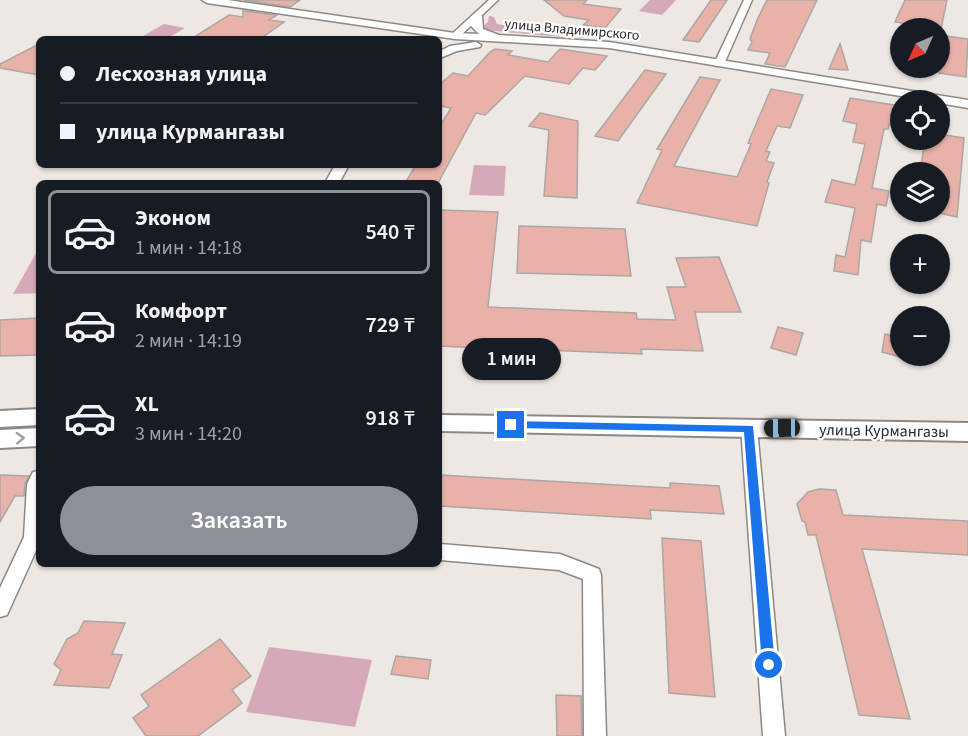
<!DOCTYPE html>
<html lang="ru">
<meta charset="utf-8">
<style>
body{margin:0;font-family:"Source Sans 3",sans-serif;background:#242831;color:#f1f3f6;height:100vh;display:flex;flex-direction:column;font-size:22px;white-space:nowrap}
*{box-sizing:border-box;margin:0}
p{font-size:20px;color:#9ea1a6}
.icon{flex:none;width:33px;height:33px;fill:none;stroke:currentColor;stroke-width:2;stroke-linecap:round;stroke-linejoin:round}
.map{position:relative;flex:1;overflow:hidden}
.drawer{position:absolute;left:36px;top:180px;width:406px;height:387px;display:flex;flex-direction:column;background:#171b24;border-radius:9px;box-shadow:0 2px 4px #0004}
.drawer>*{flex:none}
.guide{position:absolute;left:36px;top:36px;width:406px;height:132px;border-radius:9px;box-shadow:0 2px 4px #0004;display:grid;align-content:center;height:132px;padding:0 24px;background:#171b24}
.needle{width:39px;rotate:225deg}
.tools{position:absolute;left:890px;top:18px;display:grid;gap:12px}
.tools a{display:grid;place-items:center;width:60px;height:60px;border-radius:50%;background:#171b24;box-shadow:0 2px 4px #0004;font-size:30px}
.end{position:absolute;width:27px;height:27px;margin:-14px;border:8px solid #1a73e8;background:#fff;box-shadow:0 0 0 3px #fff}
.from{border-radius:50%}
.bubble{position:absolute;height:42px;border-radius:21px;background:#171b24;box-shadow:0 2px 4px #0004;font-size:20px;font-weight:600;line-height:42px;text-align:center}
.car{position:absolute;width:18px;height:36px;margin:-18px -9px;border-radius:8px;box-shadow:0 0 4px 2px #0007;background:linear-gradient(#222 24%,#8ab4d8 0 40%,#222 0 76%,#8ab4d8 0 86%,#222 0)}
.guide b{display:flex;align-items:center;gap:21px;height:57px;font-size:22px}
.guide b+b{border-top:2px solid #363941}
.guide i{width:15px;height:15px;background:#f1f3f6}
ul{padding:10px 0 0;list-style:none}
li{display:flex;align-items:center;gap:18px;height:84px;margin:0 12px 9px;padding:0 12px;border:3px solid transparent;border-radius:9px}
li div{flex:1}
li b{display:block;font-size:22px}
li em{font-style:normal;font-weight:600}
li.on{border-color:#8c9099}
li>.icon{width:54px;height:54px;stroke-width:1.5}
.cta{display:flex;gap:12px;margin-top:auto;padding:12px 24px}
.cta a{flex:1;height:69px;border-radius:36px;background:#8c9099;color:#fff;font-size:24px;font-weight:600;line-height:69px;text-align:center}
.map>svg:first-child{display:block}
.green{fill:#d6a9b9}
.building{fill:#e8b2a9;stroke:#ada6a4;stroke-width:1.5}
.lines{fill:none;stroke-linecap:round;stroke-linejoin:round}
.minor-casing{stroke:#8d8884;stroke-width:3}
.tertiary-casing{stroke:#8d8884;stroke-width:3}
.primary-casing{stroke:#8d8884;stroke-width:4}
.minor{fill:#fff;fill-rule:evenodd}
.tertiary{fill:#fff;fill-rule:evenodd}
.primary{fill:#fff;fill-rule:evenodd}
.oneway{stroke:#9f9e9e}
.route{fill:#1a73e8}
.labels{text-anchor:middle;dominant-baseline:central;stroke-width:4.5;stroke-linejoin:round;paint-order:stroke}
.far-street-label{font-size:14px;fill:#2a2827;stroke:#fff}
.street-label{font-size:16px;fill:#2a2827;stroke:#fff}
</style>
<div class="map">
<svg width="968" height="736" viewBox="0 0 968 736">
<rect width="100%" height="100%" fill="#ede8e3"/>
<path class="green" d="M650,0H676L662,15L639,11Z
M489,16L494,17L497,24L563,37L484,30L483,26L488,22Z
M164,24L185,28L166,39H138Z
M474,165L506,166L504,196L469,195Z
M39,248V293L13,294Z
M269,647L372,660L355,727L246,712Z"/>
<path class="building" d="M244,0H300L290,7Z
M544,0H587L583,4L621,9L605,28L583,25L589,20L564,16Z
M711,0H727L699,42L683,40Z
M767,0H817L785,67L765,64L770,53L748,50L752,42L750,39L757,20Z
M905,0H947L941,29L895,22Z
M243,11L277,15L269,20L284,22L260,39H191L229,15L243,17Z
M939,35L968,39L966,77L939,73Z
M39,44V75L0,68V64Z
M840,44L848,70L829,69Z
M495,49L512,51L508,55L548,62L560,49L607,56L595,70L583,68L569,84L525,76L485,115L476,113L438,183H405L416,165H440V126L451,108L440,106V84L453,73L468,76L490,52Z
M645,70L666,74L618,141L595,136Z
M700,77L720,80L674,166L737,177L751,144L748,143L771,89L803,95L790,128L777,126L766,151L770,152L766,161L774,163L767,182L769,183L757,226L637,203L662,150L657,149Z
M850,98L900,106V126L889,124L888,129H884L872,188L889,191L886,206L877,204L871,242L861,240L858,275L834,271L836,255L845,257L855,208L825,202L832,180L855,185L865,144L853,142L857,124L843,121Z
M540,113L578,121L577,198L544,196L549,130L529,126Z
M939,134L964,138L957,217L939,213V172H920L925,140H939Z
M440,210L498,212L488,307L636,313L637,319L676,320L667,287H686L676,258L719,257L741,312H695L703,351L641,349L642,354L544,350L543,345L498,344V349L440,346Z
M519,226L625,229L631,276L517,273Z
M39,318V355L0,356V320Z
M778,327L803,333L796,355L771,348Z
M885,334L900,338V357L882,352Z
M0,475L29,476L25,484L24,496H15L0,522Z
M440,475L670,488V483L719,486L724,514L650,510L651,519L440,506Z
M819,489L836,490L843,515L968,521V555L862,549L910,719L859,715L816,535H808L805,522L802,521L797,504L808,492Z
M662,538L701,541L715,697L669,693Z
M84,621L125,623L112,654L122,655L109,688L54,685L61,670L54,664L67,639L78,633Z
M220,639L251,676L232,690L242,703L198,736H146L133,718L149,706L141,695Z
M396,656L431,660L428,679L391,674Z
M556,695L581,696L582,736H557Z"/>
<g class="lines">
<g class="minor-casing">
<path id="minor" d="M489,0H498L458,38H452V34Z
M744,0H752L724,64L716,66L714,64Z
M749,422L755,424L757,428L785,736H763L741,428L743,424Z
M39,471V544L7,615L0,617V588L24,537L27,484L33,472Z
M440,544L560,554L599,569L601,575L606,736H584L583,579L559,570L440,560Z"/>
</g>
<g class="tertiary-casing">
<path id="tertiary" d="M202,0H228L455,33L479,34L471,26L472,16L477,13L482,16L483,29L499,35L609,42L968,100V108L939,103V100H925L609,48L455,39L207,3Z
M476,42L481,45L480,47L457,51L440,58V51L450,46Z
M335,165H349L339,183H325Z"/>
</g>
<g class="primary-casing">
<path id="primary" d="M39,409V425L0,427V411Z
M440,415L968,423V441L440,431Z
M39,428V446L0,448V430Z"/>
</g>
<use href="#minor" class="minor"/>
<use href="#tertiary" class="tertiary"/>
<use href="#primary" class="primary"/>
</g>
<defs><path id="oneway-chevron" d="M-2-3.5L2.5 0L-2 3.5" fill="none" stroke-width="1.6" stroke-linecap="round" stroke-linejoin="round" transform="scale(1.5)"/></defs>
<use class="oneway" href="#oneway-chevron" transform="translate(20 438) rotate(-3)"/>
<path class="route" d="M511,421L753,426L775,665L773,669L769,671L764,669L762,665L744,432L511,428L506,425Z"/>
<g class="labels">
<g class="far-street-label">
<text transform="translate(572 30) rotate(5)">улица Владимирского</text>
</g>
<g class="street-label">
<text transform="translate(884 431) rotate(1)">улица Курмангазы</text>
</g>
</g>
</svg>
<div class="tools">
<a><svg class="needle" viewBox="-14 -14 28 28"><path d="M0-13l5 13h-10z" fill="#e53935"/><path d="M0 13l5-13h-10z" fill="#9ea1a6"/></svg></a>
<a><svg class="icon" aria-label="locate" viewBox="0 0 24 24"><circle cx="12" cy="12" r="6"/><path d="M12 2v4M12 18v4M2 12h4M18 12h4"/></svg></a>
<a><svg class="icon" aria-label="layers" viewBox="0 0 24 24"><path d="M12 4l9 5-9 5-9-5zM3 14l9 5 9-5"/></svg></a>
<a>+</a>
<a>−</a>
</div>
<i class="end from" style="left:769px;top:665px"></i>
<i class="end" style="left:511px;top:425px"></i>
<div class="bubble" style="left:462px;top:338px;width:99px">1 мин</div>
<i class="car" style="left:782px;top:428px;rotate:269deg"></i>
<div class="guide">
<b><i class="from"></i>Лесхозная улица</b>
<b><i></i>улица Курмангазы</b>
</div>
<section class="drawer">
<ul>
<li class="on"><svg class="icon" aria-label="car" viewBox="0 0 24 24"><path d="M5 17H2v-5l4-1 3-4h7l3 4 3 1v5h-3M9 17h6M6 11h13"/><circle cx="7" cy="17" r="2"/><circle cx="17" cy="17" r="2"/></svg><div><b>Эконом</b><p>1 мин · 14:18</p></div><em>540 ₸</em></li>
<li><svg class="icon" aria-label="car" viewBox="0 0 24 24"><path d="M5 17H2v-5l4-1 3-4h7l3 4 3 1v5h-3M9 17h6M6 11h13"/><circle cx="7" cy="17" r="2"/><circle cx="17" cy="17" r="2"/></svg><div><b>Комфорт</b><p>2 мин · 14:19</p></div><em>729 ₸</em></li>
<li><svg class="icon" aria-label="car" viewBox="0 0 24 24"><path d="M5 17H2v-5l4-1 3-4h7l3 4 3 1v5h-3M9 17h6M6 11h13"/><circle cx="7" cy="17" r="2"/><circle cx="17" cy="17" r="2"/></svg><div><b>XL</b><p>3 мин · 14:20</p></div><em>918 ₸</em></li>
</ul>
<div class="cta"><a>Заказать</a></div>
</section>
</div>
